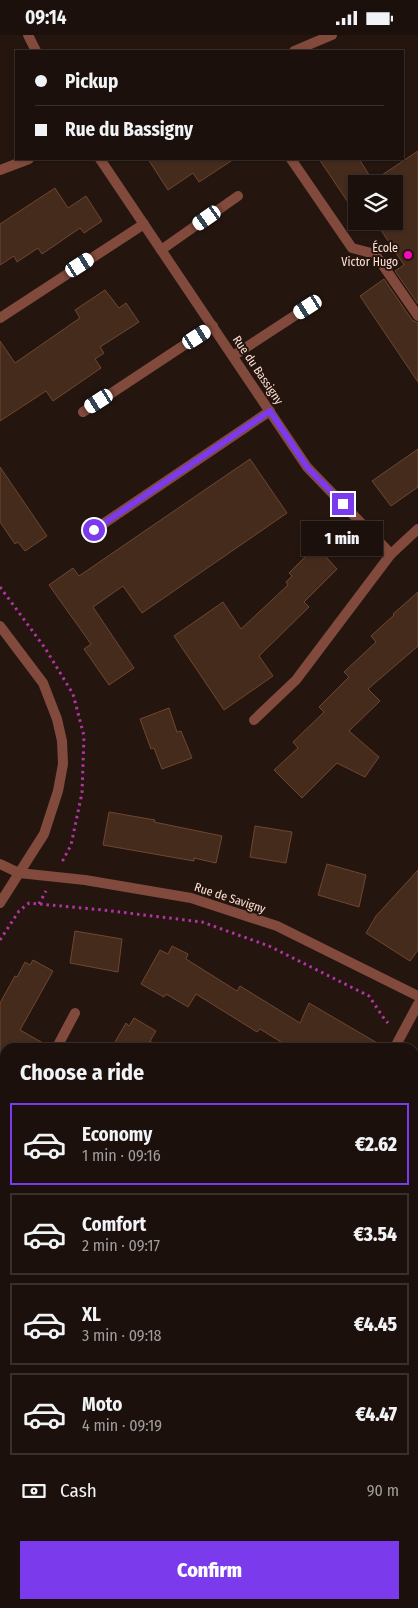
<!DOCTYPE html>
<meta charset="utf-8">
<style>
body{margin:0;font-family:"Fira Sans Condensed",sans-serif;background:#281e19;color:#f1f3f6;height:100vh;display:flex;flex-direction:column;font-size:19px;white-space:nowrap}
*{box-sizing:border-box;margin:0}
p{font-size:16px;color:#a09d9d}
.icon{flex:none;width:28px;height:28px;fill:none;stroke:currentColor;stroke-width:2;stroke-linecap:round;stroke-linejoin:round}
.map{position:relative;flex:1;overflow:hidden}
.details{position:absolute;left:0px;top:1008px;width:419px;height:566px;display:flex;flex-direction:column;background:#1b100b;border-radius:15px 15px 0 0;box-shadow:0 1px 4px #0004,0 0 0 1px #39302c}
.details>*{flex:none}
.top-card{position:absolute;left:15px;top:15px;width:389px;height:110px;border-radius:0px;box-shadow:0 1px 4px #0004,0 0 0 1px #39302c;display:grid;align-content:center;height:110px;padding:0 20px;background:#1b100b}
.controls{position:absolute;left:348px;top:140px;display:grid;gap:10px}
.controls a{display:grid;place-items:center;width:55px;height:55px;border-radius:0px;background:#1b100b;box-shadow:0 1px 4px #0004,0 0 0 1px #39302c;font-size:25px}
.end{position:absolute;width:22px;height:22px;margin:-11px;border:6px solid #7c3aed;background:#fff;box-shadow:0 0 0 2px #fff}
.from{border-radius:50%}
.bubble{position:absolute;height:35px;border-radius:0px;background:#1b100b;box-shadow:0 1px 4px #0004,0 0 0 1px #39302c;font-size:16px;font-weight:800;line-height:35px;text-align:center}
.car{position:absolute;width:15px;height:30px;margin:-15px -8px;border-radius:6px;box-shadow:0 0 4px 1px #0007;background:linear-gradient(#fff 24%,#345 0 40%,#fff 0 76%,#345 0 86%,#fff 0)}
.top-card b{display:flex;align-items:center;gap:18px;height:48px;font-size:19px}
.top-card b+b{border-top:1px solid #39302c}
.top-card i{width:12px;height:12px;background:#f1f3f6}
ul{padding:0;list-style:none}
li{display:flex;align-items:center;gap:15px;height:82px;margin:0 10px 8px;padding:0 10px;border:2px solid #39302c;border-radius:0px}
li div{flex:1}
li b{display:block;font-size:19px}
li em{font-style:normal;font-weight:800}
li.on{border-color:#7c3aed}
li>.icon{width:45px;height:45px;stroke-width:1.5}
h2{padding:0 20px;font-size:22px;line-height:60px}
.pay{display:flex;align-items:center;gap:12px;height:55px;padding:0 20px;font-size:19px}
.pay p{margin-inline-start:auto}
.primary-button{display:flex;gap:10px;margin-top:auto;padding:10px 20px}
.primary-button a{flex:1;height:58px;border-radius:0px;background:#7c3aed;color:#fff;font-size:20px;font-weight:800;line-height:58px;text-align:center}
.status{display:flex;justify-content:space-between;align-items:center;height:35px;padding:0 25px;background:#1b100b;direction:ltr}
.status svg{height:14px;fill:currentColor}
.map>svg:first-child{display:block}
.building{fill:#452b1c;stroke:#70462f}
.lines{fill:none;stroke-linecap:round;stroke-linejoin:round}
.path{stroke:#b233a6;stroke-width:3;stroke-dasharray:2.5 4;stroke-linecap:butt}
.service{stroke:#814a3c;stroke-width:10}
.minor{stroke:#814a3c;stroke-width:10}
.route{stroke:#7c3aed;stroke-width:6}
.poi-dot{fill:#f509b8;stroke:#24160f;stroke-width:2}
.labels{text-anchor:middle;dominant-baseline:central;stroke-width:4;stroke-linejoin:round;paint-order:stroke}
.poi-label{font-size:12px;fill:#fddfd4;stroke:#24160f;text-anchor:end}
.street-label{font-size:12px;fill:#fddfd4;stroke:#24160f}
</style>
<div class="status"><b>09:14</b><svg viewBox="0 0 49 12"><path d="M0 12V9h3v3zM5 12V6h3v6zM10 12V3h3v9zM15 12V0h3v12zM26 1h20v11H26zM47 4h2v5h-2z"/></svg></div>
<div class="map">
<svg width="418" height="1573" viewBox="0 0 418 1573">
<rect width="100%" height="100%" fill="#24160f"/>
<path class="building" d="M418,116V269L395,236L404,230L375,186H394V149H356V179L319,124H359L373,146Z
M148,124H234L199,147L193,138L168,155Z
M55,153L68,173L86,161L102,186L84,198L80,193L42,219L38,213L17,227L14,221L0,230V189Z
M384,244L412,285L418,288V347L360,261Z
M105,255L119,273L126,268L139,287L100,312L104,318L95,324L101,333L53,366L46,356L0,386V306L15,328L80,283L75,275Z
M418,414V452L391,471L372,446Z
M250,424L287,478L142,578L123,551L93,572L134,633L109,650L84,614L91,609L49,550L73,533L79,541Z
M0,432L47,501L25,516L18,507L15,509L0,487Z
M316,511L337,534L304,567L309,572L259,621L273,641L224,675L174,601L223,567L241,594L288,550L286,547L292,541L289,538Z
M418,557V611L368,654L380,666L349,696L379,722L365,742L337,728L302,763L274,735L298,713L293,707L324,677L319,672L349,642L344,637L376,607L371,601L394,580L393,579Z
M169,673L177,697L181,696L192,723L162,734L154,713L151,714L140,684Z
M109,777L155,785L154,787L222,801L216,828L194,823V826L103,810Z
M255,791L292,797L286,828L250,822Z
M327,829L366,840L359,872L318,860Z
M418,835V915L410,926L366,898L376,881Z
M75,896L122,904L118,937L70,928Z
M172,911L188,919L186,924L237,956L240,951L300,988L309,968L384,1012H289L260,994L257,997L196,959L188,972L166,959L164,962L141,949L160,915L168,919Z
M33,925L53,936L20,995L50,1012H5V1021L0,1029V968L15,941L17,942L25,927L30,930Z
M134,983L156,996L150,1006L160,1012H112L126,988L129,991Z"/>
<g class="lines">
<path class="path" d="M0,552L45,613L73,659L84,701L82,758L71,810L62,827
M39,869L46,856
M0,905L19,876L29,868L103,875L202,887L269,911L369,961L383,982L388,988"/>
<path class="service" d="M28,0L36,16
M291,124L352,213L375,219L418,281
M161,215L238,161
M0,283L144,189
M233,321L308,272
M83,377L213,291
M94,495L270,376
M391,519L418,494
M414,1527L418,1523
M364,1573L369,1569"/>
<path class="minor" d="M294,16L332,0
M100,124L307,432L391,519L296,645L254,685
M0,135L29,124
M0,591L43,648L57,684L62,706L63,729L58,756L44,799L0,868
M0,829L19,838L85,845L191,863L277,891L418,961
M57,1012L75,978
M395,1012L418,969
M0,1080L5,1083
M0,1117L5,1108
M0,1271L5,1279
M266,1569L269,1573
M124,1573L133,1569"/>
</g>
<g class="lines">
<path class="route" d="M94,495L270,376L307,432L343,469"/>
</g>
<circle class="poi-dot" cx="408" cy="220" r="5"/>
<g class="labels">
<g class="poi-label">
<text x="398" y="213">École<tspan x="398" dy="14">Victor Hugo</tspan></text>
</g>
<g class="street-label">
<text transform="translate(258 335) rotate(56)">Rue du Bassigny</text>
<text transform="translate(230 863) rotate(18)">Rue de Savigny</text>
</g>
</g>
</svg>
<div class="controls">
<a><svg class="icon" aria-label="layers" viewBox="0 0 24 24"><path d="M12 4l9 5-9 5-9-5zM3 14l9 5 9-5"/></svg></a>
</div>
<i class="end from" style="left:94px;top:495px"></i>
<i class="end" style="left:343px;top:469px"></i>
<div class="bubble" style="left:301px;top:486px;width:82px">1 min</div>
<i class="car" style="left:207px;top:183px;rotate:235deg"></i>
<i class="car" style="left:80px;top:230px;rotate:57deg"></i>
<i class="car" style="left:308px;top:272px;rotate:237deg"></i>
<i class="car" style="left:197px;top:302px;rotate:57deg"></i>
<i class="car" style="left:99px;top:366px;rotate:237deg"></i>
<div class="top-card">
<b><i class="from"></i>Pickup</b>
<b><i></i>Rue du Bassigny</b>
</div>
<section class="details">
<h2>Choose a ride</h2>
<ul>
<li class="on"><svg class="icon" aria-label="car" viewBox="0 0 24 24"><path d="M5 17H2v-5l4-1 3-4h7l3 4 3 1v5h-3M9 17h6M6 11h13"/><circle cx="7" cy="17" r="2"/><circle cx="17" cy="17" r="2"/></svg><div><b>Economy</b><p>1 min · 09:16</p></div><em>€2.62</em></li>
<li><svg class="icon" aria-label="car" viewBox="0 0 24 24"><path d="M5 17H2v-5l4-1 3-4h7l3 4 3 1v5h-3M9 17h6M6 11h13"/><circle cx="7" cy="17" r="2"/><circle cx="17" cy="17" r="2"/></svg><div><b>Comfort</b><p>2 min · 09:17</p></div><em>€3.54</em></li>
<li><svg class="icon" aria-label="car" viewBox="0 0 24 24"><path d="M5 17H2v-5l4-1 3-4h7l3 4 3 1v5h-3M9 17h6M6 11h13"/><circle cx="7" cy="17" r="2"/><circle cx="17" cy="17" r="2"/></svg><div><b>XL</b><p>3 min · 09:18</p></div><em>€4.45</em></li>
<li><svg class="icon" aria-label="car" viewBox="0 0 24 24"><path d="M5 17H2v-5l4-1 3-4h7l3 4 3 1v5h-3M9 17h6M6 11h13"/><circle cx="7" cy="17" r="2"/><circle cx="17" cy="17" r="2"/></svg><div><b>Moto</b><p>4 min · 09:19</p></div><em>€4.47</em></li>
</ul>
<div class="pay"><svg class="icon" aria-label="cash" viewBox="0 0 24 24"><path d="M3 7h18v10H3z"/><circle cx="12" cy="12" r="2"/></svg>Cash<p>90 m</p></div>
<div class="primary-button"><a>Confirm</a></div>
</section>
</div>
